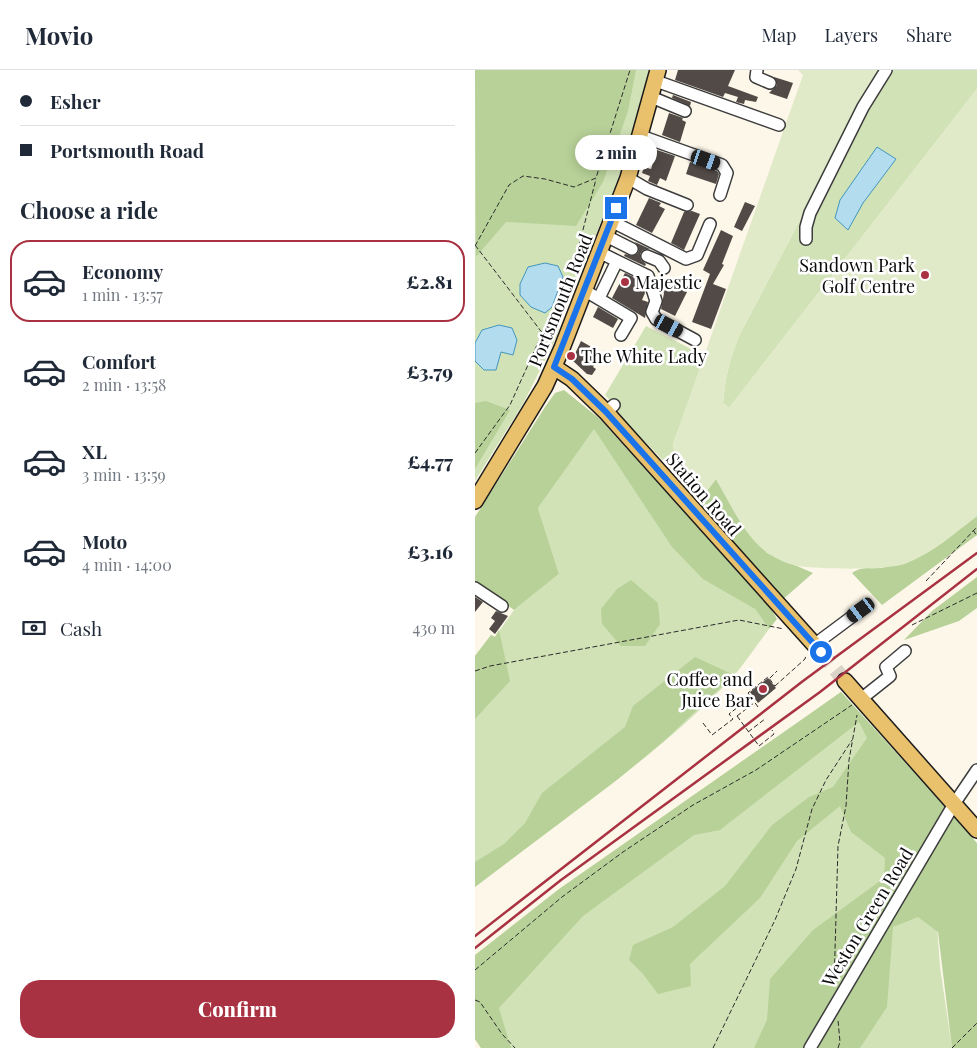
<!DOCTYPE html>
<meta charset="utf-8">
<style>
body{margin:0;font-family:"Playfair Display",serif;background:#f2f2f3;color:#1f2937;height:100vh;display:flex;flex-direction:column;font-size:19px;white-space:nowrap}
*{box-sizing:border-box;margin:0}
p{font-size:16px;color:#747a83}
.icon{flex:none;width:28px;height:28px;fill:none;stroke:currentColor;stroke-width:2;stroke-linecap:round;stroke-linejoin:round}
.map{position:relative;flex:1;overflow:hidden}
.sheet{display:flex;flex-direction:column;background:#fff;width:475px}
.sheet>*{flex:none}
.banner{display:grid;align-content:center;height:110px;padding:0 20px;background:#fff}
.end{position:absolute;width:22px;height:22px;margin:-11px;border:6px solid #1a73e8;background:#fff;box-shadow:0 0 0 2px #fff}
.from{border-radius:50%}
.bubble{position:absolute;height:35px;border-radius:18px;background:#fff;box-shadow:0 2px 12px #0003;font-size:16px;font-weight:800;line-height:35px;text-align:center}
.car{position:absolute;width:15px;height:30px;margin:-15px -8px;border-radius:6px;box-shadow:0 0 4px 1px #0007;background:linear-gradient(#222 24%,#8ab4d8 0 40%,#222 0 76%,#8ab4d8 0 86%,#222 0)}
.banner b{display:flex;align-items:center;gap:18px;height:48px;font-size:19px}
.banner b+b{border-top:1px solid #e0e1e3}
.banner i{width:12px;height:12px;background:#1f2937}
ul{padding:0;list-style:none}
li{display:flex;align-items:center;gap:15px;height:82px;margin:0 10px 8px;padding:0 10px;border:2px solid transparent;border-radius:20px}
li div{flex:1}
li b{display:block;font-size:19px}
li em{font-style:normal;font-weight:800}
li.active{border-color:#a93242}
li>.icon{width:45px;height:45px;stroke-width:1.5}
h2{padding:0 20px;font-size:22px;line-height:60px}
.pay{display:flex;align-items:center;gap:12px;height:55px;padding:0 20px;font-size:19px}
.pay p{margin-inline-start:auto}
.action{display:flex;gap:10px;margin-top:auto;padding:10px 20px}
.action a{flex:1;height:58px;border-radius:20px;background:#a93242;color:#fff;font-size:20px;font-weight:800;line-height:58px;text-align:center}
header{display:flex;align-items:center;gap:30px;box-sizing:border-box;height:70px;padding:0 25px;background:#fff;border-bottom:1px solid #e0e1e3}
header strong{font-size:24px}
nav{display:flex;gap:28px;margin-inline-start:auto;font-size:18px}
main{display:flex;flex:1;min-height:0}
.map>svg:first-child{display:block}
.green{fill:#d1e2b7}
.forest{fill:#b7d198}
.pitch{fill:#e1eac8}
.water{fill:#b3ddee;stroke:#4296bd}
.building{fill:#514a47}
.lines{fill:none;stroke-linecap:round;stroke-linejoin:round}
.major-tunnel{stroke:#d9d3c8;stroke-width:15;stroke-dasharray:15 8;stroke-linecap:butt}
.minor-casing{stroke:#3d3d3d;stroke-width:14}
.major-casing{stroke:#1b1b1b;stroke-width:18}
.path{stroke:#2c2c2c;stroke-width:1;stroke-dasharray:5 2.5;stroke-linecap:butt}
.minor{stroke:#fff;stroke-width:11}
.major{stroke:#e9c06c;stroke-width:15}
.rail{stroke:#a93242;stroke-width:2.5}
.path-bridge{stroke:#2c2c2c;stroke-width:1;stroke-dasharray:5 2.5;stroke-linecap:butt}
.route{stroke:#1a73e8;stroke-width:6}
.poi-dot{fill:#a93242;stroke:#fff;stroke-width:2}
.labels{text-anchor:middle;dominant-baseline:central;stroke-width:5;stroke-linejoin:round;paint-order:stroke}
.poi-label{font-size:18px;fill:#0a0a0a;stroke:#fff;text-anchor:end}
.street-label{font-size:18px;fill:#0a0a0a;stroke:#fff}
</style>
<header>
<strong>Movio</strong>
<nav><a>Map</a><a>Layers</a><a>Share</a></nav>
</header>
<main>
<section class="sheet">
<div class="banner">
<b><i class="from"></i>Esher</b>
<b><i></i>Portsmouth Road</b>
</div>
<h2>Choose a ride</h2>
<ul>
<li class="active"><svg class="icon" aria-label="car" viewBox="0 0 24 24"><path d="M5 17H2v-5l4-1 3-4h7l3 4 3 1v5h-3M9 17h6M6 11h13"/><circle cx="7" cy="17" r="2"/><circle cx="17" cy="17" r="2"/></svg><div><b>Economy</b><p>1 min · 13:57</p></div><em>£2.81</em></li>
<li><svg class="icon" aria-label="car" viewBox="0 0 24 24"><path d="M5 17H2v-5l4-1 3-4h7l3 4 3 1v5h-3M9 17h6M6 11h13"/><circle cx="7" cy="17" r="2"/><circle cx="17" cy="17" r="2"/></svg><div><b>Comfort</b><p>2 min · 13:58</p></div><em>£3.79</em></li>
<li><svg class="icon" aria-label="car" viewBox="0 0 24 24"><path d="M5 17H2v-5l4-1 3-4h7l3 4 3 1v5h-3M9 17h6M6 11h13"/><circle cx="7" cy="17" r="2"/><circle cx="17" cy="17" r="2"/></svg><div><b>XL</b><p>3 min · 13:59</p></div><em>£4.77</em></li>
<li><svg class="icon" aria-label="car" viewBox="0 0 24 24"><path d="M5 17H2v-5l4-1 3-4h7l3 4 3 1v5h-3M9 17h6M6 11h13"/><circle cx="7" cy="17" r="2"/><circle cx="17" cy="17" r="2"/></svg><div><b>Moto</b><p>4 min · 14:00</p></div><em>£3.16</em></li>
</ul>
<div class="pay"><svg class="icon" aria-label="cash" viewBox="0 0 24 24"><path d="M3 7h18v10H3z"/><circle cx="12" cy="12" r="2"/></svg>Cash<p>430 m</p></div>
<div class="action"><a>Confirm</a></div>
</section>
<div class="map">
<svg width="502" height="978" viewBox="0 0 502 978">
<rect width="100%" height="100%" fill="#fdf7e9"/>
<path class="green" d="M0,0H174L146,101L111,190L92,227L82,266L48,334L0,411Z
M404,0H502V19L254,338L248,333C250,308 255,287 265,264Z
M171,256L230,286L198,374L202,405L145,346L139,335L130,325Z
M119,358L280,539L294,559C282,575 270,593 257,608C181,688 87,749 0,817V586L16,565L20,567L39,540L84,504L63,438Z
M366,622L472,738L457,787L465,897L477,978H6L0,969V888Z"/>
<path class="forest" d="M0,0H161L153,41L128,112L101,156L31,152L1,187Z
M89,320L125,349L296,539L302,549L294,559L280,539L228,509L197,477L119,359L63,438L84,504L39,540L5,515H0V447L70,337L80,323Z
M11,331L35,340L0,399V333Z
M241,409L260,442L292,483L338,503L306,531L224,431Z
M502,446V465L407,535L377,503C391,494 396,501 410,497C448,489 472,469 502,446Z
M502,507V538L484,551L429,570L457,541Z
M156,510L183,533L185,554L170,576H146L127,554L126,539L142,519Z
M24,560L35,611L0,649V586L16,565L20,567Z
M220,587L259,605L189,671L143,709L0,817V792L29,774L50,753L67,723L150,657L158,636Z
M366,622L502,773V978H477L463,862L443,847L418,857L412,937L385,978H279L292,950L295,909L338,860L409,808L410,788L376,762L365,736L322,771L285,828L215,894L216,916L183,924L168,904L154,890L158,875L198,857L250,816L297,755L334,727L358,717L392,668L384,652L245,760L219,765L108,846L24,938L36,978H6L0,969V885L84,819Z"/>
<path class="pitch" d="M323,0H404L265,264C255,287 250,308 248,333L254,338L502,19V446C480,463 458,483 432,493C414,501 344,499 322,496C313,494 302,489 294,484C270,468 255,433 241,409L224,431L202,405L198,374L328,5Z"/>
<path class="water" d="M402,77L421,89L388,133L373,160L360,148L365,130Z
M70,193L83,196L88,207L77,237L70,243L56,237L45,225V214L53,197Z
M24,255L37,258L42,270L38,285L26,282L21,300H9L0,291V273L7,260Z"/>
<path class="building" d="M203,0H260L253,16L283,27L281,32L270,30L269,34L261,32L263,27L250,23L248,27L200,10Z
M299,7L318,13L312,29L294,23L302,15Z
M198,25L216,32L215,36L197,28Z
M194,43L208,48L207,50L211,52L205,72L187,65Z
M182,80L200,86L191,111L185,108L182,115L173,111L175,106L167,103L169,97L176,99Z
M215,92L242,101L244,104L241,114L211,104Z
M174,128L186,133L184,136L190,139L177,163L161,155Z
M270,132L280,136L267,161L259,157Z
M217,141L225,144L209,180L196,173L209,142Z
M246,160L258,166L247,194L249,195L238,214L251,219L236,259L217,252L235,204L228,200Z
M160,172L175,179L168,180L165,184L166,190L171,194L170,196L149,186L150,184L158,186L163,183L164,178Z
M150,203L167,211L165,215L168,216L170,223L167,230L173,232L170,248L137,228Z
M190,211L212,222L200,246L186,239L189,223L186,220Z
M123,237L143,249L138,258L118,247Z
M106,271L127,283L118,297L121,299L117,305L112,304L97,290Z
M0,527L8,532L0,542Z
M21,541L33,546L20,564L14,559L20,551L16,548Z
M293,608L301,618L283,633L275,622Z"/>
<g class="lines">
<path class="major-tunnel" d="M346,582L370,611"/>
<g class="minor-casing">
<path id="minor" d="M282,0L281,7L295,13
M181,11L304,55
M176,27L210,41
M166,66L247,95L252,103L245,125
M153,108L172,119L212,135
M136,151L211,189L222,185L235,154
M131,166L157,179
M331,169V157L335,143L388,37L411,0
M124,182L142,191L126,224
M172,186L184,191L189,198
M142,191L173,206L181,231L177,242L181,249L220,270
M109,220L156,248L146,265
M131,342L139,335
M0,518L27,536
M339,575L386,540
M386,629L415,606L411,597L430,581
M335,978L479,734L502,700"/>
</g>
<g class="major-casing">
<path id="major" d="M79,297L97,309L131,342L346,582
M0,431L70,316L87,278L153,108L183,0
M370,611L502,760"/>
</g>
<path class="path" d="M0,175L75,273
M0,176L34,115L48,106L70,109L99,117L121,108L155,0
M102,204L100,191L121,109
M0,383L35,335L66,266
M498,460L502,466
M451,511L502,457
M437,555L502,523
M0,601L15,596L264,550L309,559
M295,608L302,601
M300,616L330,589L331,585
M283,637L273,623L293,607L300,616
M262,646L279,633
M228,653L237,665L258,649L254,644L276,627
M273,662L290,649
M284,676L299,664L297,660
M0,900L87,827L148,782L218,735L281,700L377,635
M359,916L363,776L371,736L374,690L382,645
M0,930L5,932L27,964L40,978
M238,978L300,850L321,799L337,739L351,710L377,670
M363,978L365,972L363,950
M477,978L502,953"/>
<use href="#minor" class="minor"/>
<use href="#major" class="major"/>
<path class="rail" d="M0,866L328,611L502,483
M0,878L86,810L345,622L502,499"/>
<path class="path-bridge" d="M262,646L284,676"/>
</g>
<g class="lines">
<path class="route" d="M141,138L79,297L97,309L131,342L346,582"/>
</g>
<g class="poi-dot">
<circle cx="450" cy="205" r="5"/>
<circle cx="150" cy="212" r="5"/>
<circle cx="96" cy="286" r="5"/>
<circle cx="288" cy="619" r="5"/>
</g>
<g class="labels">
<g class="poi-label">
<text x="440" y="195">Sandown Park<tspan x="440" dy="21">Golf Centre</tspan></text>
<text x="160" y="212" text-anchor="start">Majestic</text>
<text x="106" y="286" text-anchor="start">The White Lady</text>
<text x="278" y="609">Coffee and<tspan x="278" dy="21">Juice Bar</tspan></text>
</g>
<g class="street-label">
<text transform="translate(85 230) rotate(-68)">Portsmouth Road</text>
<text transform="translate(229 424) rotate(49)">Station Road</text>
<text transform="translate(392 847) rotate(-59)">Weston Green Road</text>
</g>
</g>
</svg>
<i class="end from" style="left:346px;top:582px"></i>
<i class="end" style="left:141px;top:138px"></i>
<div class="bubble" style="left:100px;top:65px;width:82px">2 min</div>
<i class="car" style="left:231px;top:90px;rotate:109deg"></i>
<i class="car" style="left:194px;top:256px;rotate:118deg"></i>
<i class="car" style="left:386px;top:540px;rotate:234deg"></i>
</div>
</main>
